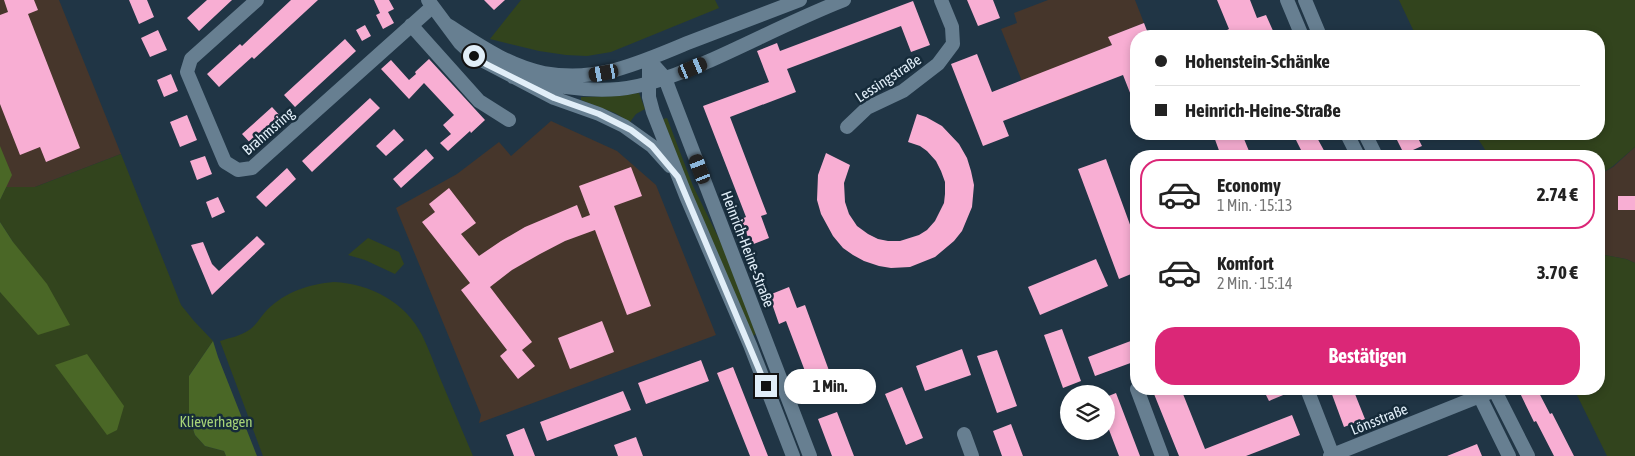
<!DOCTYPE html>
<html lang="de">
<meta charset="utf-8">
<style>
body{margin:0;font-family:"Asap Condensed",sans-serif;background:#f6f6f6;color:#222;height:100vh;display:flex;flex-direction:column;font-size:19px;white-space:nowrap}
*{box-sizing:border-box;margin:0}
p{font-size:16px;color:#767676}
.icon{flex:none;width:28px;height:28px;fill:none;stroke:currentColor;stroke-width:2;stroke-linecap:round;stroke-linejoin:round}
.map{position:relative;flex:1;overflow:hidden}
.sheet{position:absolute;left:1130px;top:150px;width:475px;height:245px;display:flex;flex-direction:column;background:#fff;border-radius:20px;box-shadow:0 2px 8px #0003}
.sheet>*{flex:none}
.hud{position:absolute;left:1130px;top:30px;width:475px;height:110px;border-radius:20px;box-shadow:0 2px 8px #0003;display:grid;align-content:center;height:110px;padding:0 25px;background:#fff}
.controls{position:absolute;left:1060px;top:385px;display:grid;gap:10px}
.controls a{display:grid;place-items:center;width:55px;height:55px;border-radius:50%;background:#fff;box-shadow:0 2px 8px #0003;font-size:25px}
.end{position:absolute;width:22px;height:22px;margin:-11px;border:6px solid #e1eef8;background:#111;box-shadow:0 0 0 2px #111}
.from{border-radius:50%}
.bubble{position:absolute;height:35px;border-radius:18px;background:#fff;box-shadow:0 2px 8px #0003;font-size:16px;font-weight:700;line-height:35px;text-align:center}
.car{position:absolute;width:15px;height:30px;margin:-15px -8px;border-radius:6px;box-shadow:0 0 4px 1px #0007;background:linear-gradient(#222 24%,#8ab4d8 0 40%,#222 0 76%,#8ab4d8 0 86%,#222 0)}
.hud b{display:flex;align-items:center;gap:18px;height:48px;font-size:19px}
.hud b+b{border-top:1px solid #e0e0e0}
.hud i{width:12px;height:12px;background:#222}
ul{padding:9px 0 0;list-style:none}
li{display:flex;align-items:center;gap:15px;height:70px;margin:0 10px 8px;padding:0 15px;border:2px solid transparent;border-radius:20px}
li div{flex:1}
li b{display:block;font-size:19px}
li em{font-style:normal;font-weight:700}
li.current{border-color:#db2777}
li>.icon{width:45px;height:45px;stroke-width:1.5}
.primary-button{display:flex;gap:10px;margin-top:auto;padding:10px 25px}
.primary-button a{flex:1;height:58px;border-radius:20px;background:#db2777;color:#fff;font-size:20px;font-weight:700;line-height:58px;text-align:center}
.map>svg:first-child{display:block}
.education{fill:#46362b}
.green{fill:#32441d}
.forest{fill:#4a6726}
.building{fill:#f8aed3}
.lines{fill:none;stroke-linecap:round;stroke-linejoin:round}
.minor{stroke:#677f91;stroke-width:14}
.tertiary{stroke:#677f91;stroke-width:14}
.route{stroke:#e1eef8;stroke-width:6}
.labels{text-anchor:middle;dominant-baseline:central;stroke-width:5;stroke-linejoin:round;paint-order:stroke}
.street-label{font-size:15px;fill:#e1eef8;stroke:#162b3a}
.park-label{font-size:15px;fill:#a7d377;stroke:#162b3a}
</style>
<div class="map">
<svg width="1635" height="456" viewBox="0 0 1635 456">
<rect width="100%" height="100%" fill="#203545"/>
<path class="education" d="M0,0H59L121,154L35,187H6L0,179Z
M1048,0H1135L1144,23L1109,37L1112,45L1070,62L1082,91L1054,102L1042,73L1022,81L1001,29L1017,23L1014,13Z
M551,121L617,151L656,185L716,335L479,423L481,415L396,208L457,174L499,142L511,156Z
M1635,147V263L1626,259L1599,254V175L1613,167Z"/>
<path class="green" d="M521,0H715L719,8L611,52L587,56L566,55L539,51L490,39Z
M1399,0H1635V147L1612,167L1599,175V156H1489L1475,134H1599V36H1416Z
M639,93L645,109L636,114L630,122L615,113L581,100V97L618,96Z
M667,118L693,186L723,247L756,334L753,336L689,187L663,119Z
M121,154L181,305L194,321L213,341L189,376V417L195,435L205,446L224,451L226,456H0V292L5,296L13,242L0,222V200L6,187H35Z
M368,238L399,252L404,264L395,274L365,260L348,255Z
M1599,254L1626,259L1635,263V456H1607L1574,389H1599Z
M334,282C371,284 405,302 422,335C429,349 434,364 440,378C451,404 462,430 473,456H263L220,341C229,338 241,336 249,330C256,326 261,316 267,310C285,292 309,284 334,282Z"/>
<path class="forest" d="M0,146L12,175L0,200Z
M0,222L13,242L47,284L70,325L38,335L0,292Z
M213,341L218,357L257,456H226L224,451L205,446L195,435L189,417V376Z
M87,354L124,406L117,430L107,435L55,365Z"/>
<path class="building" d="M4,0H34L38,10L28,14L80,148L46,162L40,147L20,155L0,104V15L8,12Z
M129,0H147L154,17L139,24Z
M207,0H232L199,31L187,18Z
M291,0H318L254,59L252,57L219,87L207,74L240,44L242,46Z
M374,0H389L394,9L388,12L394,23L383,29L376,15L380,13Z
M484,0H505L494,10Z
M967,0H993L1000,18L978,26Z
M1217,0H1250L1257,18L1266,15L1274,33L1265,36H1225L1223,32L1229,29Z
M913,1L930,45L911,52L901,26L787,69L796,92L730,117L767,214L761,216L769,238L751,245L741,219L746,217L703,106L769,82L757,51L777,43L780,51Z
M1144,23L1149,36H1136V108L1123,75L1003,121L1009,136L983,146L951,64L977,54L992,92L1112,45L1108,37Z
M365,25L371,36L362,41L356,30Z
M158,30L167,50L150,57L141,38Z
M345,39L356,51L295,107L284,95Z
M429,59L485,120L471,133L470,131L448,151L440,143L451,134L443,125L454,115L424,83L409,99L381,69L391,60L409,80L416,74L415,72Z
M171,74L178,91L164,97L157,80Z
M370,98L380,108L312,172L302,161Z
M272,107L283,119L253,146L242,134Z
M917,114L926,117L942,126L959,144L967,158L971,171L974,185L972,207L962,231L954,241L935,257L910,267L891,268L879,266L864,261L853,255L843,248L833,236L821,214L817,200L818,175L826,153L850,165L844,183L845,202L849,214L857,226L868,234L878,239L888,241H900L919,235L927,230L935,221L944,203L945,194V182L941,171L936,161L927,151L920,146L908,142Z
M187,115L197,140L180,147L170,122Z
M394,129L404,140L386,156L376,146Z
M1213,134H1242L1251,156H1221Z
M1293,134H1315L1327,156H1304Z
M1394,134H1416L1422,146L1404,154Z
M426,149L434,158L401,188L393,179Z
M205,156L212,174L197,180L190,161Z
M1106,159L1136,241V272L1119,279L1078,169Z
M631,167L642,196L614,206L651,306L627,315L595,230L565,241L540,254L512,270L490,287L532,342L522,350L535,366L518,379L500,356L507,350L461,290L470,283L422,222L435,212L429,204L449,188L476,223L461,234L479,256L501,241L525,227L577,205L582,218L590,215L579,186Z
M287,168L296,179L266,207L256,197Z
M1618,196H1635V210H1618Z
M218,197L225,212L212,218L206,202Z
M257,236L265,244L212,295L191,245L203,242L212,264L219,271Z
M1096,259L1108,286L1040,315L1028,287Z
M789,287L797,308L805,305L835,387L814,395L786,321L779,324L769,295Z
M602,321L614,352L570,369L558,338Z
M1062,329L1081,381L1063,388L1044,335Z
M1136,339V361L1095,376L1088,357Z
M962,349L971,375L925,391L916,366Z
M997,350L1017,406L997,413L977,356Z
M701,360L709,381L646,404L638,383Z
M733,367L757,428L768,456H750L717,373Z
M902,387L923,438L906,445L885,394Z
M1152,389H1181L1205,449L1292,415L1300,435L1246,456H1179Z
M1263,389H1286L1288,393L1269,401Z
M1330,389H1353L1365,419L1344,427Z
M1518,389H1537L1550,414L1552,413L1574,456H1554L1536,421L1534,422Z
M623,391L631,410L547,441L540,422Z
M1116,393L1140,456H1119L1106,422V397Z
M837,412L854,456H832L818,419Z
M1011,424L1023,456H1002L993,431Z
M524,428L535,456H514L506,435Z
M636,437L643,456H618L614,445Z
M1477,444L1482,456H1447Z"/>
<g class="lines">
<path class="minor" d="M257,0L191,59L187,72L225,162L238,170L252,168L432,7
M411,25L479,101L509,120
M847,127L867,108L903,91L938,64L953,44L952,27L941,0
M1137,389L1162,456
M1307,389L1333,456
M964,434L972,456
M1330,456L1490,392"/>
<path class="tertiary" d="M428,0L460,43L474,56L554,98L599,114L624,126L652,146L670,166
M1287,0L1302,36
M1305,0L1320,36
M446,24C476,43 508,66 544,73C600,83 640,62 690,42C726,28 763,14 800,0
M649,60L665,78L669,89L810,456
M649,60V97L653,112L686,196L750,345L793,456
M513,77C548,85 583,92 619,89C650,86 680,73 709,61C754,41 798,18 844,0
M1347,134L1358,156
M1365,134L1376,156
M1476,389L1509,456
M1494,389L1528,456"/>
</g>
<g class="lines">
<path class="route" d="M474,56L486,64L554,98L599,114L631,130L652,146L678,177L766,386"/>
</g>
<g class="labels">
<g class="street-label">
<text transform="translate(888 78) rotate(-33)">Lessingstraße</text>
<text transform="translate(268 131) rotate(-41)">Brahmsring</text>
<text transform="translate(748 249) rotate(69)">Heinrich-Heine-Straße</text>
<text transform="translate(1379 419) rotate(-22)">Lönsstraße</text>
</g>
<g class="park-label">
<text x="216" y="421">Klieverhagen</text>
</g>
</g>
</svg>
<div class="controls">
<a><svg class="icon" aria-label="layers" viewBox="0 0 24 24"><path d="M12 4l9 5-9 5-9-5zM3 14l9 5 9-5"/></svg></a>
</div>
<i class="end from" style="left:474px;top:56px"></i>
<i class="end" style="left:766px;top:386px"></i>
<div class="bubble" style="left:784px;top:369px;width:92px">1 Min.</div>
<i class="car" style="left:693px;top:68px;rotate:67deg"></i>
<i class="car" style="left:604px;top:73px;rotate:260deg"></i>
<i class="car" style="left:700px;top:169px;rotate:339deg"></i>
<div class="hud">
<b><i class="from"></i>Hohenstein-Schänke</b>
<b><i></i>Heinrich-Heine-Straße</b>
</div>
<section class="sheet">
<ul>
<li class="current"><svg class="icon" aria-label="car" viewBox="0 0 24 24"><path d="M5 17H2v-5l4-1 3-4h7l3 4 3 1v5h-3M9 17h6M6 11h13"/><circle cx="7" cy="17" r="2"/><circle cx="17" cy="17" r="2"/></svg><div><b>Economy</b><p>1 Min. · 15:13</p></div><em>2.74 €</em></li>
<li><svg class="icon" aria-label="car" viewBox="0 0 24 24"><path d="M5 17H2v-5l4-1 3-4h7l3 4 3 1v5h-3M9 17h6M6 11h13"/><circle cx="7" cy="17" r="2"/><circle cx="17" cy="17" r="2"/></svg><div><b>Komfort</b><p>2 Min. · 15:14</p></div><em>3.70 €</em></li>
</ul>
<div class="primary-button"><a>Bestätigen</a></div>
</section>
</div>
